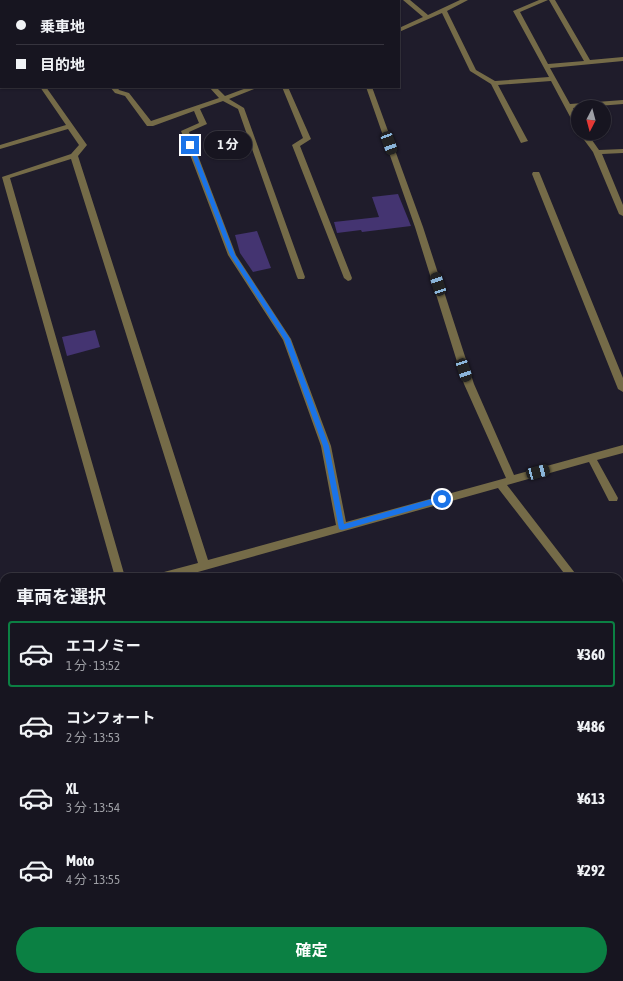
<!DOCTYPE html>
<html lang="ja">
<meta charset="utf-8">
<style>
body{margin:0;font-family:"Asap Condensed","Noto Sans JP",sans-serif;background:#24222d;color:#f1f3f6;height:100vh;display:flex;flex-direction:column;font-size:15px;white-space:nowrap}
*{box-sizing:border-box;margin:0}
p{font-size:13px;color:#9e9fa5}
.icon{flex:none;width:22px;height:22px;fill:none;stroke:currentColor;stroke-width:2;stroke-linecap:round;stroke-linejoin:round}
.map{position:relative;flex:1;overflow:hidden}
.sheet{position:absolute;left:0px;top:573px;width:623px;height:408px;display:flex;flex-direction:column;background:#171520;border-radius:12px 12px 0 0;box-shadow:0 1px 3px #0004,0 0 0 1px #36343e}
.sheet>*{flex:none}
.guide{position:absolute;left:0px;top:0px;width:400px;height:88px;box-shadow:0 1px 3px #0004,0 0 0 1px #36343e;display:grid;align-content:center;height:88px;padding:0 16px;background:#171520}
.needle{width:26px;rotate:186deg}
.buttons{position:absolute;left:571px;top:100px;display:grid;gap:8px}
.buttons a{display:grid;place-items:center;width:40px;height:40px;border-radius:50%;background:#171520;box-shadow:0 1px 3px #0004,0 0 0 1px #36343e;font-size:20px}
.end{position:absolute;width:18px;height:18px;margin:-9px;border:5px solid #1a73e8;background:#fff;box-shadow:0 0 0 2px #fff}
.from{border-radius:50%}
.bubble{position:absolute;height:28px;border-radius:14px;background:#171520;box-shadow:0 1px 3px #0004,0 0 0 1px #36343e;font-size:13px;font-weight:700;line-height:28px;text-align:center}
.car{position:absolute;width:12px;height:24px;margin:-12px -6px;border-radius:5px;box-shadow:0 0 3px 1px #0007;background:linear-gradient(#222 24%,#8ab4d8 0 40%,#222 0 76%,#8ab4d8 0 86%,#222 0)}
.guide b{display:flex;align-items:center;gap:14px;height:38px;font-size:15px}
.guide b+b{border-top:1px solid #36343e}
.guide i{width:10px;height:10px;background:#f1f3f6}
ul{padding:0;list-style:none}
li{display:flex;align-items:center;gap:12px;height:66px;margin:0 8px 6px;padding:0 8px;border:2px solid transparent;border-radius:4px}
li div{flex:1}
li b{display:block;font-size:15px}
li em{font-style:normal;font-weight:700}
li.selected{border-color:#0b8043}
li>.icon{width:36px;height:36px;stroke-width:1.5}
h2{padding:0 16px;font-size:18px;line-height:48px}
.button{display:flex;gap:8px;margin-top:auto;padding:8px 16px}
.button a{flex:1;height:46px;border-radius:24px;background:#0b8043;color:#fff;font-size:16px;font-weight:700;line-height:46px;text-align:center}
.map>svg:first-child{display:block}
.green{fill:#443471}
.lines{fill:none;stroke-linecap:round;stroke-linejoin:round}
.minor{fill:#756b48;fill-rule:evenodd}
.route{fill:#1a73e8}
</style>
<div class="map">
<svg width="623" height="981" viewBox="0 0 623 981">
<rect width="100%" height="100%" fill="#1f1c2b"/>
<path class="green" d="M398,194L411,226L362,232L361,230L337,233L334,222L379,217L372,197Z
M257,231L271,268L253,272L240,253L235,235Z
M95,330L100,347L67,356L62,337Z"/>
<g class="lines">
<path class="minor" d="M48,0H54L55,1H49Z
M119,0H125L126,1H120Z
M197,0H204L205,1H198Z
M274,0H280L281,1H275Z
M341,0H347L348,1H342Z
M403,0H410L428,15L460,0H468L447,11L476,70L495,81L549,77L513,11L539,0H548L520,12L548,64L584,61L549,0H555L590,60L623,57V61L550,68L570,104L623,100V104L573,108L578,118V126H575L551,81L498,85L528,141L521,143L491,84L470,71L442,13L399,32V28L423,17Z
M0,18H1V24H0Z
M0,71H1V75H0Z
M40,87H46L87,145L78,156L208,560L336,525L321,446L283,340L228,255L181,131L199,123L194,111L153,126H147L125,96L115,93L110,87H117L119,90L129,93L151,121L219,98L209,87H216L225,96L249,87H259L229,99L244,108L305,277L304,279H298L297,277L238,109L223,101L200,109L207,124L189,132L236,255L291,339L331,446L346,522L506,478L464,384L415,227L366,87H372L423,227L474,384L514,475L623,445V453L597,460L618,498L617,501H609L589,462L507,485L578,577H567L498,488L180,577H159L160,574L164,572L198,563L71,159L10,178L125,577H115L2,177L71,154L79,145L68,129L0,149V145L66,125Z
M282,87H288L311,139L300,146L352,278L351,280L348,281L344,278L292,145L303,138Z
M579,133H587L599,150L623,149V153L602,154L623,205V216L619,214L593,152Z
M533,172H539L540,174L623,378V392L618,389L532,174Z
M4,617V627L0,628V618Z
M0,633L4,635V653L0,652Z
M4,916V930L0,932V918Z
M96,977H115L113,981H94Z
M236,977H250L252,981H238Z"/>
</g>
<path class="route" d="M190,143L193,145L235,255L290,339L329,446L344,524L442,496L446,499L445,501L342,530L339,529L323,446L284,339L230,255L188,145Z"/>
</svg>
<div class="buttons">
<a><svg class="needle" viewBox="-14 -14 28 28"><path d="M0-13l5 13h-10z" fill="#e53935"/><path d="M0 13l5-13h-10z" fill="#9e9fa5"/></svg></a>
</div>
<i class="end from" style="left:442px;top:499px"></i>
<i class="end" style="left:190px;top:145px"></i>
<div class="bubble" style="left:204px;top:131px;width:48px">1 分</div>
<i class="car" style="left:389px;top:143px;rotate:160deg"></i>
<i class="car" style="left:438px;top:284px;rotate:342deg"></i>
<i class="car" style="left:464px;top:370px;rotate:162deg"></i>
<i class="car" style="left:538px;top:472px;rotate:75deg"></i>
<div class="guide">
<b><i class="from"></i>乗車地</b>
<b><i></i>目的地</b>
</div>
<section class="sheet">
<h2>車両を選択</h2>
<ul>
<li class="selected"><svg class="icon" aria-label="car" viewBox="0 0 24 24"><path d="M5 17H2v-5l4-1 3-4h7l3 4 3 1v5h-3M9 17h6M6 11h13"/><circle cx="7" cy="17" r="2"/><circle cx="17" cy="17" r="2"/></svg><div><b>エコノミー</b><p>1 分 · 13:52</p></div><em>¥360</em></li>
<li><svg class="icon" aria-label="car" viewBox="0 0 24 24"><path d="M5 17H2v-5l4-1 3-4h7l3 4 3 1v5h-3M9 17h6M6 11h13"/><circle cx="7" cy="17" r="2"/><circle cx="17" cy="17" r="2"/></svg><div><b>コンフォート</b><p>2 分 · 13:53</p></div><em>¥486</em></li>
<li><svg class="icon" aria-label="car" viewBox="0 0 24 24"><path d="M5 17H2v-5l4-1 3-4h7l3 4 3 1v5h-3M9 17h6M6 11h13"/><circle cx="7" cy="17" r="2"/><circle cx="17" cy="17" r="2"/></svg><div><b>XL</b><p>3 分 · 13:54</p></div><em>¥613</em></li>
<li><svg class="icon" aria-label="car" viewBox="0 0 24 24"><path d="M5 17H2v-5l4-1 3-4h7l3 4 3 1v5h-3M9 17h6M6 11h13"/><circle cx="7" cy="17" r="2"/><circle cx="17" cy="17" r="2"/></svg><div><b>Moto</b><p>4 分 · 13:55</p></div><em>¥292</em></li>
</ul>
<div class="button"><a>確定</a></div>
</section>
</div>
